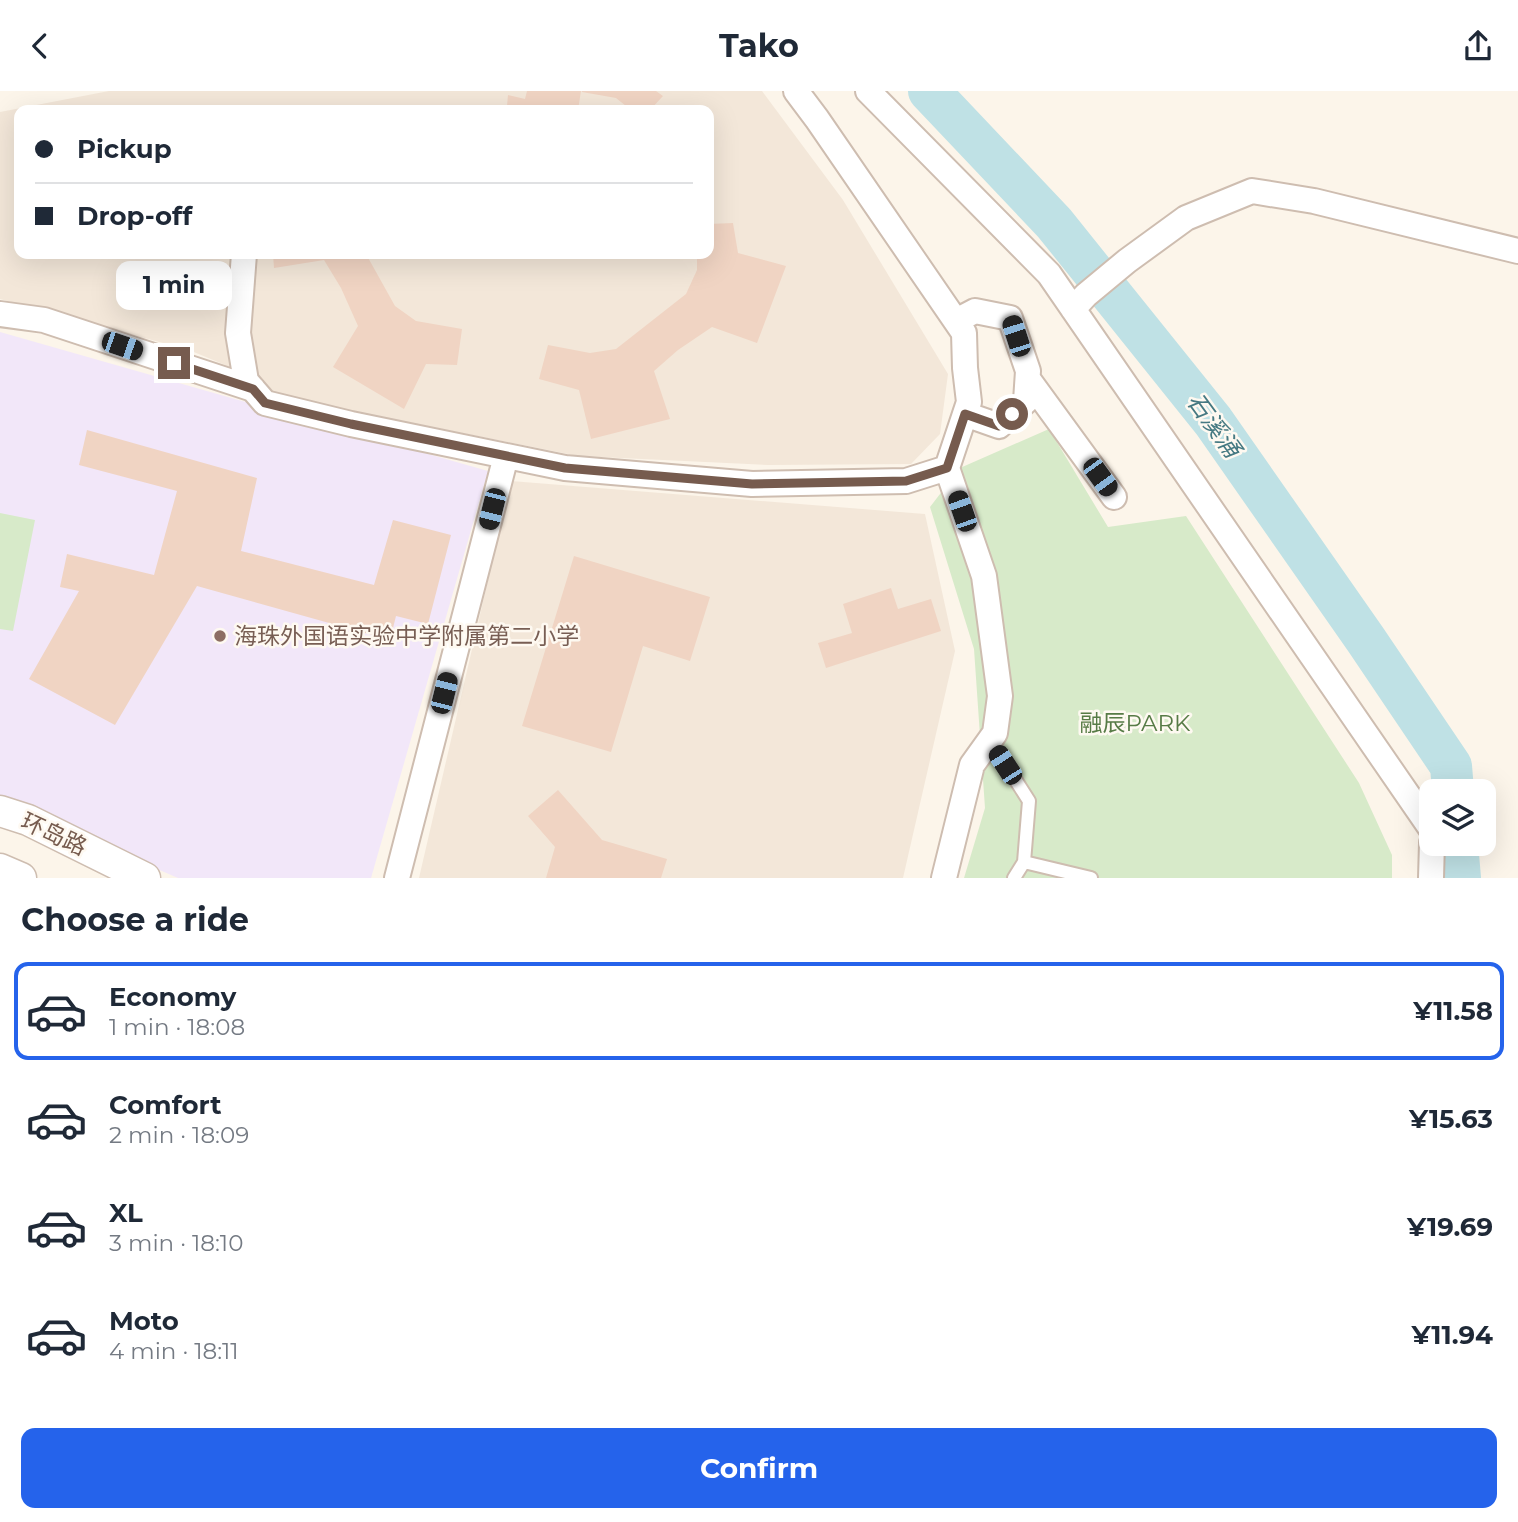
<!DOCTYPE html>
<meta charset="utf-8">
<style>
body{margin:0;font-family:Montserrat,"Noto Sans SC",sans-serif;background:#f2f2f3;color:#1f2937;height:100vh;display:flex;flex-direction:column;font-size:26px;white-space:nowrap}
*{box-sizing:border-box;margin:0}
p{font-size:23px;color:#747a83}
.icon{flex:none;width:38px;height:38px;fill:none;stroke:currentColor;stroke-width:2;stroke-linecap:round;stroke-linejoin:round}
.map{position:relative;height:787px;overflow:hidden}
.drawer{display:flex;flex-direction:column;background:#fff;flex:1}
.drawer>*{flex:none}
.hud{position:absolute;left:14px;top:14px;width:700px;height:154px;border-radius:14px;box-shadow:0 7px 28px #0002;display:grid;align-content:center;height:154px;padding:0 21px;background:#fff}
.controls{position:absolute;left:1419px;top:688px;display:grid;gap:14px}
.controls a{display:grid;place-items:center;width:77px;height:77px;border-radius:14px;background:#fff;box-shadow:0 7px 28px #0002;font-size:35px}
.end{position:absolute;width:32px;height:32px;margin:-16px;border:9px solid #765b4e;background:#fff;box-shadow:0 0 0 4px #fff}
.from{border-radius:50%}
.bubble{position:absolute;height:49px;border-radius:14px;background:#fff;box-shadow:0 7px 28px #0002;font-size:23px;font-weight:700;line-height:49px;text-align:center}
.car{position:absolute;width:21px;height:42px;margin:-21px -10px;border-radius:9px;box-shadow:0 0 5px 2px #0007;background:linear-gradient(#222 24%,#8ab4d8 0 40%,#222 0 76%,#8ab4d8 0 86%,#222 0)}
.hud b{display:flex;align-items:center;gap:24px;height:66px;font-size:26px}
.hud b+b{border-top:2px solid #e0e1e3}
.hud i{width:18px;height:18px;background:#1f2937}
ul{padding:0;list-style:none}
li{display:flex;align-items:center;gap:21px;height:98px;margin:0 14px 10px;padding:0 7px;border:4px solid transparent;border-radius:14px}
li div{flex:1}
li b{display:block;font-size:26px}
li em{font-style:normal;font-weight:700}
li.on{border-color:#2563eb}
li>.icon{width:63px;height:63px;stroke-width:1.5}
h2{padding:0 21px;font-size:32px;line-height:84px}
.button{display:flex;gap:14px;margin-top:auto;padding:14px 21px}
.button a{flex:1;height:80px;border-radius:14px;background:#2563eb;color:#fff;font-size:28px;font-weight:700;line-height:80px;text-align:center}
header{display:flex;justify-content:space-between;align-items:center;height:91px;padding:0 21px;background:#fff;font-size:32px;font-weight:700}
.map>svg:first-child{display:block}
.residential{fill:#f3e7d9;fill-rule:evenodd}
.education{fill:#f2e7f9}
.green{fill:#d7eac9}
.lines{fill:none;stroke-linecap:round;stroke-linejoin:round}
.river{stroke:#bfe1e5;stroke-width:42}
.building{fill:#f0d4c3}
.service-casing{stroke:#cebdb0;stroke-width:16}
.minor-casing{stroke:#cebdb0;stroke-width:28}
.tertiary-casing{stroke:#cebdb0;stroke-width:33}
.service{stroke:#fff;stroke-width:12}
.minor{stroke:#fff;stroke-width:24}
.tertiary{stroke:#fff;stroke-width:30}
.route{stroke:#765b4e;stroke-width:9}
.education-dot{fill:#8d6e63;stroke:#fef9f1;stroke-width:2.5}
.labels{text-anchor:middle;dominant-baseline:central;stroke-width:5;stroke-linejoin:round;paint-order:stroke}
.education-label{font-size:23px;fill:#785e54;stroke:#fef9f1;text-anchor:start}
.park-label{font-size:23px;fill:#577b46;stroke:#fef9f1}
.street-label{font-size:23px;fill:#765b4e;stroke:#fef9f1}
.water-label{font-size:24px;font-style:italic;fill:#457982;stroke:#fef9f1}
</style>
<header><svg class="icon" aria-label="back" viewBox="0 0 24 24"><path d="M15 5l-7 7 7 7"/></svg>Tako<svg class="icon" aria-label="share" viewBox="0 0 24 24"><path d="M12 15V3M7 8l5-5 5 5M5 13v7h14v-7"/></svg></header>
<div class="map">
<svg width="1518" height="787" viewBox="0 0 1518 787">
<rect width="100%" height="100%" fill="#fcf5ea"/>
<path class="residential" d="M109,0H762L843,109L948,283L940,343L911,373L768,374L578,365L277,305L264,290L189,259L0,208V21ZM19,19H709V163H19Z
M511,390L925,423L955,560L903,787H419Z"/>
<path class="education" d="M0,241L488,380L371,787H178L0,710Z"/>
<path class="green" d="M1049,338L1108,436L1186,425L1359,692L1392,764V787H964L985,717L974,558L930,416L960,377Z
M0,422L35,429L13,540L0,538Z"/>
<g class="lines">
<path class="river" d="M929,0L1054,132L1213,330L1366,549L1451,675L1453,700
M1457,752L1460,787"/>
</g>
<path class="building" d="M527,0H581L578,19H496L497,14L507,15L508,4L525,8Z
M582,0H656L663,5L650,19H631L616,7L582,1Z
M733,132L738,162L786,175L757,252L712,236L678,259L654,280L670,328L591,348L579,299L539,288L548,254L590,262L616,258L686,203L697,179V163H709V133Z
M273,163H366L395,215L416,230L462,238L457,274L426,273L404,318L333,276L358,235L341,197L324,169L274,177Z
M87,339L257,387L241,460L374,494L393,429L451,444L428,533L396,525L390,549L197,495L115,634L29,588L79,500L60,496L67,463L154,484L177,400L79,374Z
M574,465L710,506L690,570L643,555L611,661L522,635Z
M891,497L898,518L931,508L941,540L826,577L818,552L852,542L843,513Z
M558,699L602,749L667,768L661,787H546L555,756L528,725Z"/>
<g class="lines">
<g class="service-casing">
<path id="service" d="M995,645L994,655L1029,710L1024,771L1014,787
M1024,771L1091,787"/>
</g>
<g class="minor-casing">
<path id="minor" d="M868,0L1049,183L1432,739
M244,163L238,242L246,290L265,312L351,333L565,377L752,393L906,390L947,377L969,311L965,277L964,242L817,28L796,0
M1073,218L1086,204L1127,170L1186,127L1252,100L1314,110L1518,160
M0,223L44,229L253,298
M956,230L975,220L1010,227L1028,280L1026,310L999,335L965,323
M1028,288L1114,406
M397,787L506,365
M944,787L972,674L995,642L1000,605L984,485L947,377
M1431,787L1432,752"/>
</g>
<g class="tertiary-casing">
<path id="tertiary" d="M0,720L28,729L145,787
M0,778L21,787"/>
</g>
<use href="#service" class="service"/>
<use href="#minor" class="minor"/>
<use href="#tertiary" class="tertiary"/>
</g>
<g class="lines">
<path class="route" d="M174,272L253,298L265,312L351,333L565,377L752,393L906,390L947,377L965,323L999,335L1012,323"/>
</g>
<circle class="education-dot" cx="220" cy="545" r="7"/>
<g class="labels">
<g class="education-label">
<text x="234" y="545">海珠外国语实验中学附属第二小学</text>
</g>
<g class="park-label">
<text x="1135" y="632">融辰PARK</text>
</g>
<g class="street-label">
<text transform="translate(54 743) rotate(25)">环岛路</text>
</g>
<g class="water-label">
<text transform="translate(1214 334) rotate(54)">石溪涌</text>
</g>
</g>
</svg>
<div class="controls">
<a><svg class="icon" aria-label="layers" viewBox="0 0 24 24"><path d="M12 4l9 5-9 5-9-5zM3 14l9 5 9-5"/></svg></a>
</div>
<i class="end from" style="left:1012px;top:323px"></i>
<i class="end" style="left:174px;top:272px"></i>
<div class="bubble" style="left:116px;top:170px;width:116px">1 min</div>
<i class="car" style="left:1016px;top:245px;rotate:342deg"></i>
<i class="car" style="left:122px;top:255px;rotate:109deg"></i>
<i class="car" style="left:1100px;top:386px;rotate:144deg"></i>
<i class="car" style="left:492px;top:418px;rotate:194deg"></i>
<i class="car" style="left:962px;top:420px;rotate:341deg"></i>
<i class="car" style="left:444px;top:602px;rotate:14deg"></i>
<i class="car" style="left:1005px;top:674px;rotate:327deg"></i>
<div class="hud">
<b><i class="from"></i>Pickup</b>
<b><i></i>Drop-off</b>
</div>
</div>
<section class="drawer">
<h2>Choose a ride</h2>
<ul>
<li class="on"><svg class="icon" aria-label="car" viewBox="0 0 24 24"><path d="M5 17H2v-5l4-1 3-4h7l3 4 3 1v5h-3M9 17h6M6 11h13"/><circle cx="7" cy="17" r="2"/><circle cx="17" cy="17" r="2"/></svg><div><b>Economy</b><p>1 min · 18:08</p></div><em>¥11.58</em></li>
<li><svg class="icon" aria-label="car" viewBox="0 0 24 24"><path d="M5 17H2v-5l4-1 3-4h7l3 4 3 1v5h-3M9 17h6M6 11h13"/><circle cx="7" cy="17" r="2"/><circle cx="17" cy="17" r="2"/></svg><div><b>Comfort</b><p>2 min · 18:09</p></div><em>¥15.63</em></li>
<li><svg class="icon" aria-label="car" viewBox="0 0 24 24"><path d="M5 17H2v-5l4-1 3-4h7l3 4 3 1v5h-3M9 17h6M6 11h13"/><circle cx="7" cy="17" r="2"/><circle cx="17" cy="17" r="2"/></svg><div><b>XL</b><p>3 min · 18:10</p></div><em>¥19.69</em></li>
<li><svg class="icon" aria-label="car" viewBox="0 0 24 24"><path d="M5 17H2v-5l4-1 3-4h7l3 4 3 1v5h-3M9 17h6M6 11h13"/><circle cx="7" cy="17" r="2"/><circle cx="17" cy="17" r="2"/></svg><div><b>Moto</b><p>4 min · 18:11</p></div><em>¥11.94</em></li>
</ul>
<div class="button"><a>Confirm</a></div>
</section>
